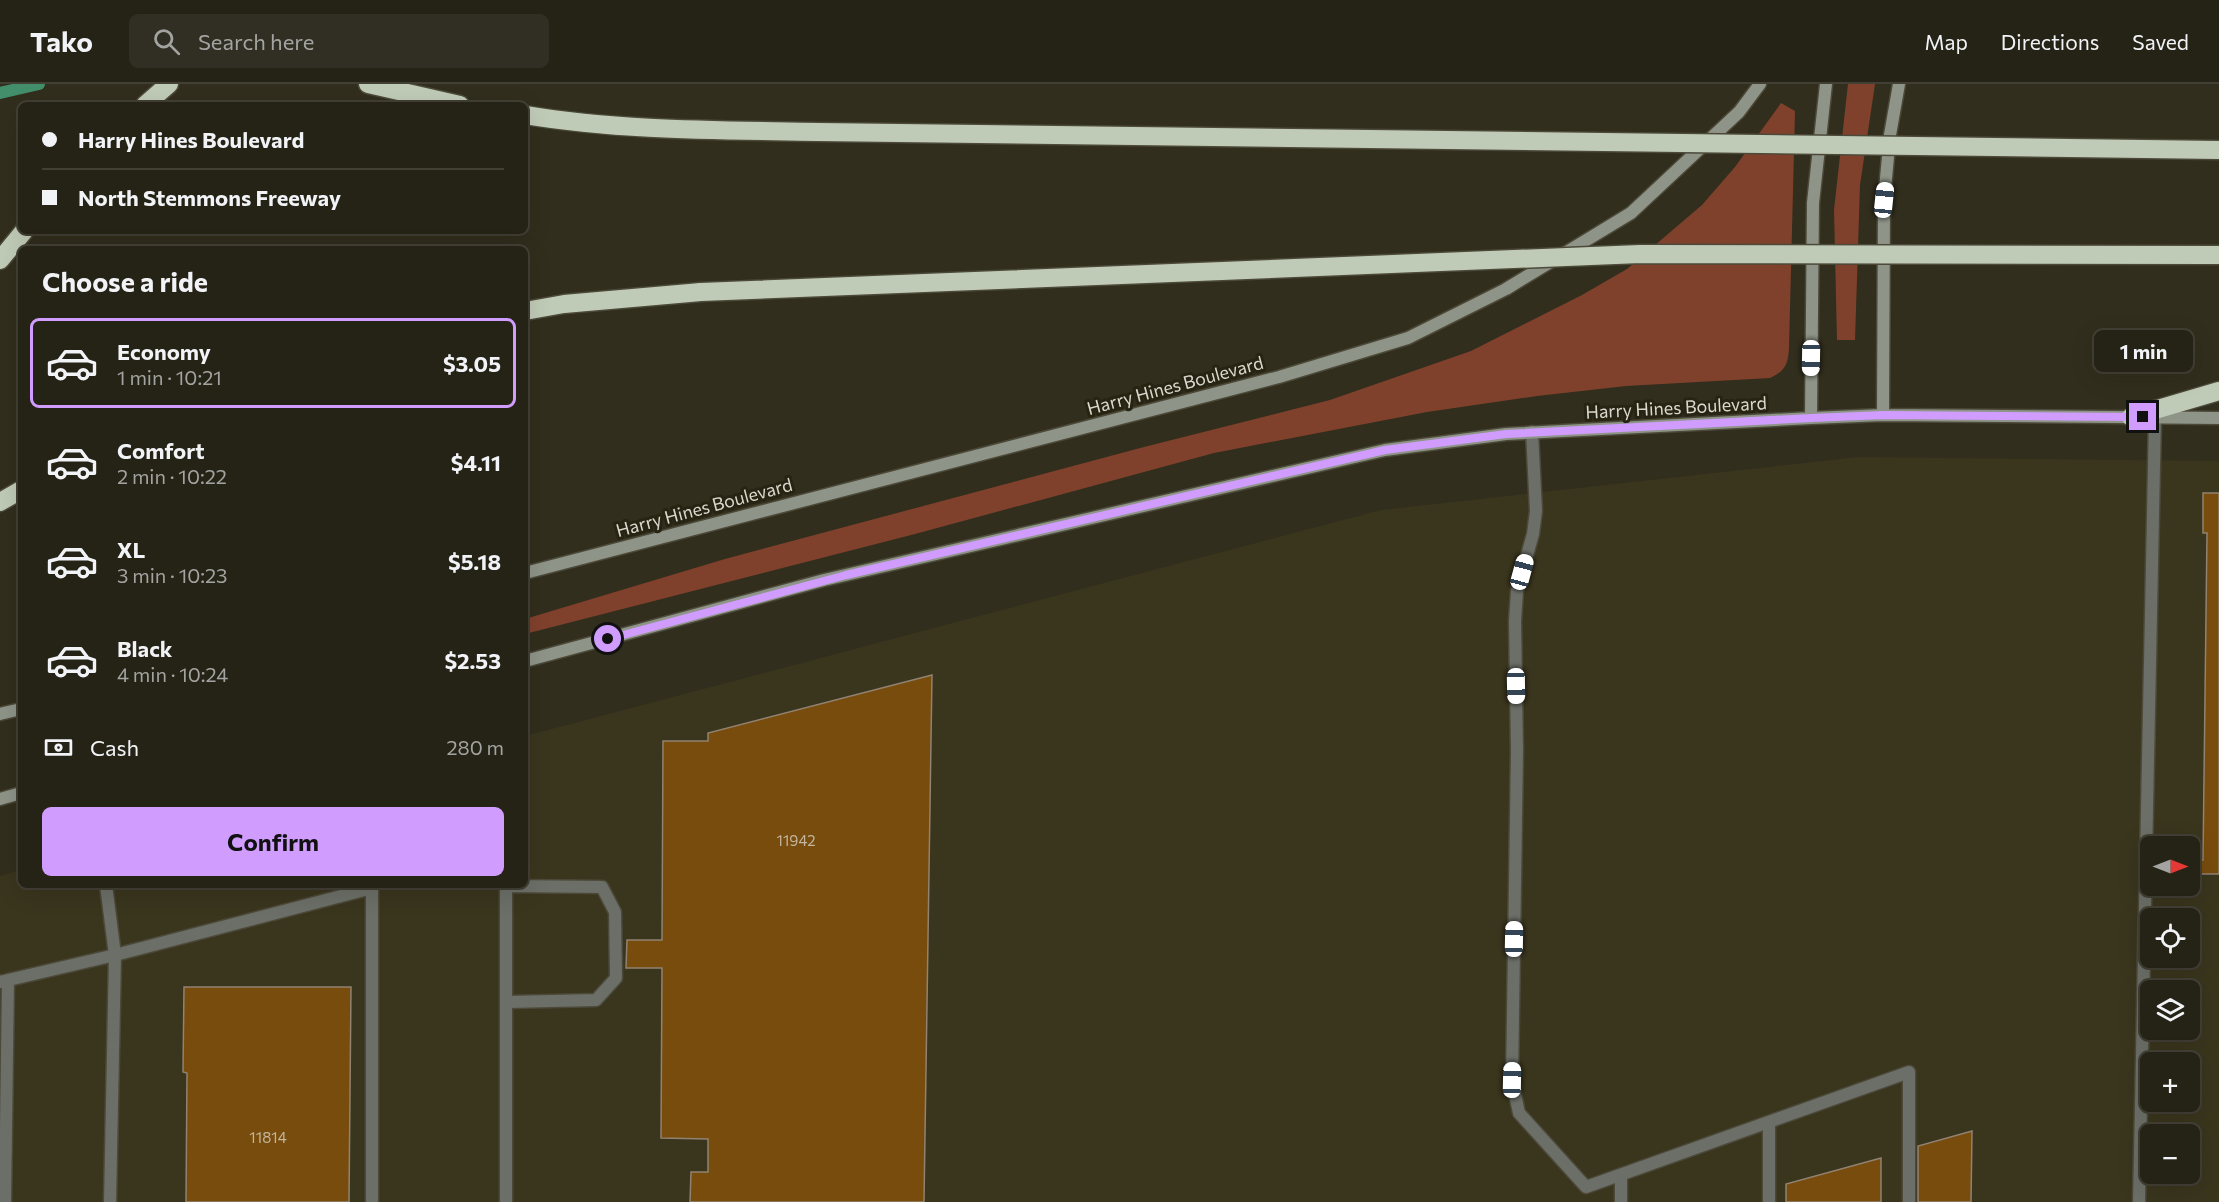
<!DOCTYPE html>
<meta charset="utf-8">
<style>
body{margin:0;font-family:Commissioner,sans-serif;background:#312f23;color:#f1f3f6;height:100vh;display:flex;flex-direction:column;font-size:22px;white-space:nowrap}
*{box-sizing:border-box;margin:0}
p{font-size:20px;color:#a3a4a1}
.icon{flex:none;width:33px;height:33px;fill:none;stroke:currentColor;stroke-width:2;stroke-linecap:round;stroke-linejoin:round}
.map{position:relative;flex:1;overflow:hidden}
.panel{position:absolute;left:18px;top:162px;width:510px;height:642px;display:flex;flex-direction:column;background:#252216;border-radius:9px;box-shadow:0 6px 24px #0002,0 0 0 2px #423f35}
.panel>*{flex:none}
.guide{position:absolute;left:18px;top:18px;width:510px;height:132px;border-radius:9px;box-shadow:0 6px 24px #0002,0 0 0 2px #423f35;display:grid;align-content:center;height:132px;padding:0 24px;background:#252216}
.needle{width:39px;rotate:90deg}
.controls{position:absolute;left:2140px;top:752px;display:grid;gap:12px}
.controls a{display:grid;place-items:center;width:60px;height:60px;border-radius:9px;background:#252216;box-shadow:0 6px 24px #0002,0 0 0 2px #423f35;font-size:30px}
.end{position:absolute;width:27px;height:27px;margin:-14px;border:8px solid #d09dff;background:#111;box-shadow:0 0 0 3px #111}
.from{border-radius:50%}
.bubble{position:absolute;height:42px;border-radius:9px;background:#252216;box-shadow:0 6px 24px #0002,0 0 0 2px #423f35;font-size:20px;font-weight:700;line-height:42px;text-align:center}
.car{position:absolute;width:18px;height:36px;margin:-18px -9px;border-radius:8px;box-shadow:0 0 4px 2px #0007;background:linear-gradient(#fff 24%,#345 0 40%,#fff 0 76%,#345 0 86%,#fff 0)}
.guide b{display:flex;align-items:center;gap:21px;height:57px;font-size:22px}
.guide b+b{border-top:2px solid #423f35}
.guide i{width:15px;height:15px;background:#f1f3f6}
ul{padding:0;list-style:none}
li{display:flex;align-items:center;gap:18px;height:90px;margin:0 12px 9px;padding:0 12px;border:3px solid transparent;border-radius:9px}
li div{flex:1}
li b{display:block;font-size:22px}
li em{font-style:normal;font-weight:700}
li.selected{border-color:#d09dff}
li>.icon{width:54px;height:54px;stroke-width:1.5}
h2{padding:0 24px;font-size:27px;line-height:72px}
.pay{display:flex;align-items:center;gap:15px;height:66px;padding:0 24px;font-size:22px}
.pay p{margin-inline-start:auto}
.primary-button{display:flex;gap:12px;margin-top:auto;padding:12px 24px}
.primary-button a{flex:1;height:69px;border-radius:9px;background:#d09dff;color:#111;font-size:24px;font-weight:700;line-height:69px;text-align:center}
header{display:flex;align-items:center;gap:36px;box-sizing:border-box;height:84px;padding:0 30px;background:#252216;border-bottom:2px solid #423f35}
header strong{font-size:28px}
nav{display:flex;gap:33px;margin-inline-start:auto;font-size:21px}
.search{width:420px;height:54px;background:#312f23;display:flex;align-items:center;gap:15px;box-sizing:border-box;padding:0 21px;border-radius:9px;color:#a3a4a1;font-size:22px}
.map>svg:first-child{display:block}
.built{fill:#3a351d;fill-rule:evenodd}
.green{fill:#80412c}
.lines{fill:none;stroke-linecap:round;stroke-linejoin:round}
.stream{stroke:#448f6b;stroke-width:12}
.building{fill:#784c0d;stroke:#918272;stroke-width:1.5}
.service-casing{stroke:#4c4939;stroke-width:15}
.secondary-casing{stroke:#4c4939;stroke-width:15}
.motorway-casing{stroke:#4c4939;stroke-width:21}
.service{stroke:#6b6f67;stroke-width:12}
.secondary{stroke:#8e9488;stroke-width:12}
.motorway{stroke:#c0cbb7;stroke-width:18}
.motorway-bridge-casing{stroke:#4c4939;stroke-width:21;stroke-linecap:butt}
.motorway-bridge{stroke:#c0cbb7;stroke-width:18}
.route{stroke:#d09dff;stroke-width:8}
.labels{text-anchor:middle;dominant-baseline:central;stroke-width:6;stroke-linejoin:round;paint-order:stroke}
.number-label{font-size:15px;fill:#c2b69e}
.street-label{font-size:18px;fill:#dad9ce;stroke:#272413}
</style>
<header>
<strong>Tako</strong>
<div class="search"><svg class="icon" aria-label="search" viewBox="0 0 24 24"><circle cx="10" cy="10" r="6"/><path d="M15 15l6 6"/></svg>Search here</div>
<nav><a>Map</a><a>Directions</a><a>Saved</a></nav>
</header>
<div class="map">
<svg width="2219" height="1118" viewBox="0 0 2219 1118">
<rect width="100%" height="100%" fill="#312e1d"/>
<path class="built" d="M1858,373L2219,377V1118H0V792L21,786V801H525V652L1381,426ZM2151,762H2190V801H2151ZM2151,834H2190V873H2151ZM2151,906H2190V945H2151ZM2151,978H2190V1017H2151ZM2151,1050H2190V1089H2151Z"/>
<path class="green" d="M1848,0H1875L1860,101L1855,256H1837L1834,126Z
M1781,19L1795,27L1789,264C1788,281 1785,287 1770,294L1626,302L1537,312L1427,328L1214,369L915,450L525,550V535L725,475L1144,363L1330,316L1471,267L1582,211L1627,185L1702,121L1735,83Z"/>
<g class="lines">
<path class="stream" d="M0,9L39,0"/>
</g>
<path class="building" d="M2203,409H2219V790H2193V776H2203L2207,449H2203Z
M932,591L924,1118H690L691,1088H708V1055L661,1054L662,884H626L627,856H662L663,657H708V649Z
M184,903H351L349,1118H186L187,989L183,988Z
M1972,1047L1971,1118H1918V1062Z
M1881,1074V1118H1786V1100Z"/>
<g class="lines">
<g class="service-casing">
<path id="service" d="M1532,348L1536,427L1533,450L1517,507L1515,537L1517,667L1512,996L1519,1029L1586,1103L1909,988V1118
M106,801L115,871L110,1118
M506,801V1118
M506,802L602,803L615,828L616,894L596,916L506,918
M0,898L115,871L372,804V1118
M5,1118L8,896
M1621,1118V1091
M1769,1118V1038
M2139,1118L2155,333"/>
</g>
<g class="secondary-casing">
<path id="secondary" d="M1883,331L1884,116L1890,51L1899,0
M1811,334L1813,119L1826,0
M525,489L1279,293L1408,254L1506,205L1631,129L1739,28L1760,0
M525,577L824,496L1385,366L1506,350L1811,334L1883,331L2219,334
M0,630L21,625
M0,715L21,709"/>
</g>
<g class="motorway-casing">
<path id="motorway" d="M368,0L460,21
M145,21L169,0
M0,176L24,147
M525,227L564,220L701,208
M2131,333L2219,307
M0,418L21,406"/>
</g>
<use href="#service" class="service"/>
<use href="#secondary" class="secondary"/>
<use href="#motorway" class="motorway"/>
<g class="motorway-bridge-casing">
<path id="motorway-bridge" d="M525,31C622,47 720,46 818,48L2219,66
M701,208L1640,170L2219,171"/>
</g>
<use href="#motorway-bridge" class="motorway-bridge"/>
</g>
<g class="lines">
<path class="route" d="M608,555L846,491L1385,366L1506,350L1811,334L1883,331L2143,333"/>
</g>
<g class="labels">
<g class="number-label">
<text x="796" y="756">11942</text>
<text x="268" y="1053">11814</text>
</g>
<g class="street-label">
<text transform="translate(1175 301) rotate(-15)">Harry Hines Boulevard</text>
<text transform="translate(1676 323) rotate(-3)">Harry Hines Boulevard</text>
<text transform="translate(704 423) rotate(-15)">Harry Hines Boulevard</text>
</g>
</g>
</svg>
<div class="controls">
<a><svg class="needle" viewBox="-14 -14 28 28"><path d="M0-13l5 13h-10z" fill="#e53935"/><path d="M0 13l5-13h-10z" fill="#a3a4a1"/></svg></a>
<a><svg class="icon" aria-label="locate" viewBox="0 0 24 24"><circle cx="12" cy="12" r="6"/><path d="M12 2v4M12 18v4M2 12h4M18 12h4"/></svg></a>
<a><svg class="icon" aria-label="layers" viewBox="0 0 24 24"><path d="M12 4l9 5-9 5-9-5zM3 14l9 5 9-5"/></svg></a>
<a>+</a>
<a>−</a>
</div>
<i class="end from" style="left:608px;top:555px"></i>
<i class="end" style="left:2143px;top:333px"></i>
<div class="bubble" style="left:2094px;top:246px;width:99px">1 min</div>
<i class="car" style="left:1884px;top:116px;rotate:6deg"></i>
<i class="car" style="left:1811px;top:274px;rotate:181deg"></i>
<i class="car" style="left:1522px;top:488px;rotate:15deg"></i>
<i class="car" style="left:1516px;top:602px;rotate:179deg"></i>
<i class="car" style="left:1514px;top:855px;rotate:1deg"></i>
<i class="car" style="left:1512px;top:996px;rotate:1deg"></i>
<div class="guide">
<b><i class="from"></i>Harry Hines Boulevard</b>
<b><i></i>North Stemmons Freeway</b>
</div>
<section class="panel">
<h2>Choose a ride</h2>
<ul>
<li class="selected"><svg class="icon" aria-label="car" viewBox="0 0 24 24"><path d="M5 17H2v-5l4-1 3-4h7l3 4 3 1v5h-3M9 17h6M6 11h13"/><circle cx="7" cy="17" r="2"/><circle cx="17" cy="17" r="2"/></svg><div><b>Economy</b><p>1 min · 10:21</p></div><em>$3.05</em></li>
<li><svg class="icon" aria-label="car" viewBox="0 0 24 24"><path d="M5 17H2v-5l4-1 3-4h7l3 4 3 1v5h-3M9 17h6M6 11h13"/><circle cx="7" cy="17" r="2"/><circle cx="17" cy="17" r="2"/></svg><div><b>Comfort</b><p>2 min · 10:22</p></div><em>$4.11</em></li>
<li><svg class="icon" aria-label="car" viewBox="0 0 24 24"><path d="M5 17H2v-5l4-1 3-4h7l3 4 3 1v5h-3M9 17h6M6 11h13"/><circle cx="7" cy="17" r="2"/><circle cx="17" cy="17" r="2"/></svg><div><b>XL</b><p>3 min · 10:23</p></div><em>$5.18</em></li>
<li><svg class="icon" aria-label="car" viewBox="0 0 24 24"><path d="M5 17H2v-5l4-1 3-4h7l3 4 3 1v5h-3M9 17h6M6 11h13"/><circle cx="7" cy="17" r="2"/><circle cx="17" cy="17" r="2"/></svg><div><b>Black</b><p>4 min · 10:24</p></div><em>$2.53</em></li>
</ul>
<div class="pay"><svg class="icon" aria-label="cash" viewBox="0 0 24 24"><path d="M3 7h18v10H3z"/><circle cx="12" cy="12" r="2"/></svg>Cash<p>280 m</p></div>
<div class="primary-button"><a>Confirm</a></div>
</section>
</div>
